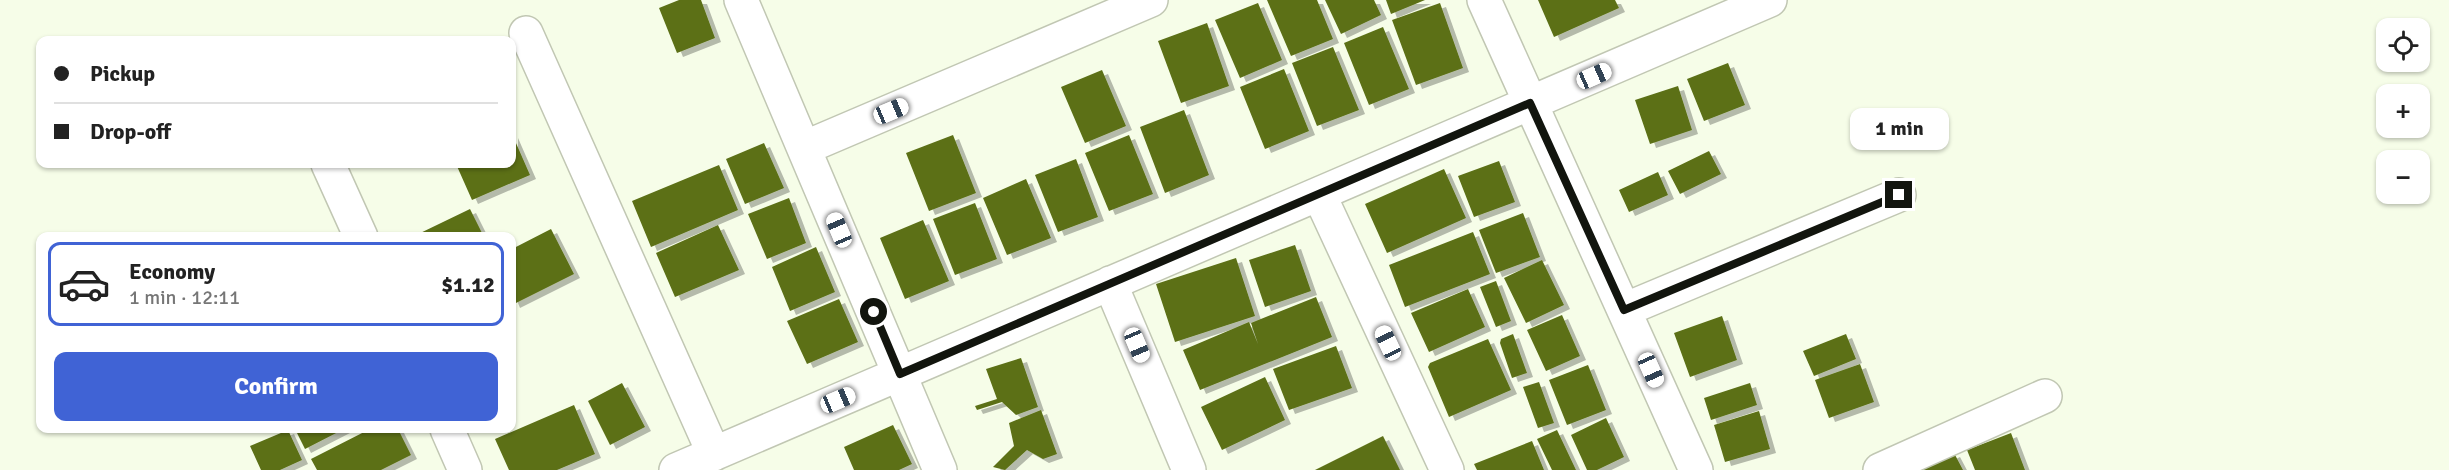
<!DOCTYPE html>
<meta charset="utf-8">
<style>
body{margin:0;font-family:Signika,sans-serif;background:#f2f2f2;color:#222;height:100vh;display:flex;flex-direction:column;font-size:22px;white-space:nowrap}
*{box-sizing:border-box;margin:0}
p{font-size:20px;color:#767676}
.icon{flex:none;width:33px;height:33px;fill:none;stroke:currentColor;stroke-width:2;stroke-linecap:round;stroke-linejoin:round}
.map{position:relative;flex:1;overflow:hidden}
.sheet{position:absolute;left:36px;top:232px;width:480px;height:201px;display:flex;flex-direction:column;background:#fff;border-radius:12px;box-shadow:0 2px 4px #0004}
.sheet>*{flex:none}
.banner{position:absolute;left:36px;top:36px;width:480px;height:132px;border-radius:12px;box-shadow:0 2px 4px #0004;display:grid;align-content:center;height:132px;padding:0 18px;background:#fff}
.controls{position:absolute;left:2376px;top:18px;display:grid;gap:12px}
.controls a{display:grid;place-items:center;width:54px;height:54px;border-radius:12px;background:#fff;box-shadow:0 2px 4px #0004;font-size:30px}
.end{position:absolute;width:27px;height:27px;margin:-14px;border:8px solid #12150e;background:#fff;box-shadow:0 0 0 3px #fff}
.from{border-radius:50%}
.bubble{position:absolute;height:42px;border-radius:12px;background:#fff;box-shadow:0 2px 4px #0004;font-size:20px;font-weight:800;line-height:42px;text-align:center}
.car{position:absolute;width:18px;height:36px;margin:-18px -9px;border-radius:8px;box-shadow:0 0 4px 2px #0007;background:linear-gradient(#fff 24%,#345 0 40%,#fff 0 76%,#345 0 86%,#fff 0)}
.banner b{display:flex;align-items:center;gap:21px;height:57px;font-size:22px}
.banner b+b{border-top:2px solid #e0e0e0}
.banner i{width:15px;height:15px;background:#222}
ul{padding:10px 0 0;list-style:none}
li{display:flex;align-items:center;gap:18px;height:84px;margin:0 12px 9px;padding:0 6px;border:3px solid #e0e0e0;border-radius:12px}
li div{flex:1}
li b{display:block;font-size:22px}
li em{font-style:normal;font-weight:800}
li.active{border-color:#4063d5}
li>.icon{width:54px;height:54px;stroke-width:1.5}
.button{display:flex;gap:12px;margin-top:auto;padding:12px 18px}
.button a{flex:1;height:69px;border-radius:12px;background:#4063d5;color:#fff;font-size:24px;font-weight:800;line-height:69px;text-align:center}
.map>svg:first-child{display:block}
.building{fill:#5b6f17;filter:url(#shadow)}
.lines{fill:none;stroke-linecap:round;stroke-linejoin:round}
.minor-casing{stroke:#c1c7b3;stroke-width:36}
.minor{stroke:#fff;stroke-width:33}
.route{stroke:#12150e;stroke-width:8}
</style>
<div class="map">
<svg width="2449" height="470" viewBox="0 0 2449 470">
<defs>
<filter id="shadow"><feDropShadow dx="6" dy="4" stdDeviation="0" flood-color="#0004"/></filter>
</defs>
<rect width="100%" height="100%" fill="#f6fde8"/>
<path class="building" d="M679,0H701L715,38L677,53L659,8Z
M1267,0H1317L1333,39L1291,56Z
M1325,0H1374L1381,15L1341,34Z
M1386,0H1425L1391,14Z
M1538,0H1615L1619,8L1554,37Z
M1258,3L1282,60L1240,78L1215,20Z
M1440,3L1463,68L1416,85L1392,20Z
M1207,23L1229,86L1181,103L1158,41Z
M1383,27L1409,89L1369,105L1344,43Z
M1333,47L1359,110L1317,126L1292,63Z
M1728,63L1745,105L1704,121L1687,79Z
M1284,69L1309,131L1265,149L1240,87Z
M1102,70L1126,126L1085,143L1061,87Z
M1678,86L1692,130L1650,144L1635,100Z
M1184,110L1209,175L1165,193L1140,127Z
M512,134L530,175L472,200L456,164H512Z
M953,135L976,193L929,211L906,153Z
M1129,135L1153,194L1109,211L1085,153Z
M764,143L784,188L745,204L726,159Z
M1709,151L1721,174L1680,194L1668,171Z
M1076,159L1098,217L1058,232L1035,175Z
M1499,161L1515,202L1474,217L1458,176Z
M719,165L738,210L651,247L632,201Z
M1444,169L1466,218L1387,253L1365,204Z
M1658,172L1668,195L1629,212L1619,190Z
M1026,179L1051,238L1007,255L983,198Z
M789,198L806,243L767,259L748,214Z
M975,203L997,259L955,275L933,219Z
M470,209L484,237H412Z
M1523,213L1540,257L1496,273L1479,230Z
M923,220L949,281L905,299L880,238Z
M718,225L739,270L675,297L656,253Z
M551,229L574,274L514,304L512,299V249Z
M1473,232L1490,274L1405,307L1389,265Z
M1295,245L1311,291L1265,307L1249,260Z
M816,247L835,292L790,311L772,267Z
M1236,258L1255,316L1175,342L1156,284Z
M1542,260L1564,305L1526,323L1504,278Z
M1496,281L1511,321L1496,327L1480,287Z
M1468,289L1485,327L1429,352L1411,313Z
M1316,297L1332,337L1200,390L1183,350L1249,322L1258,344L1251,323Z
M839,299L858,342L807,364L787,321Z
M1562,315L1580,356L1546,371L1527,330Z
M1722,316L1737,360L1690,377L1674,333Z
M1513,334L1527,373L1512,378L1500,343L1501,339Z
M1846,334L1856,359L1814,376L1803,351Z
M1488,339L1511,390L1449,417L1428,367L1430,363Z
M1336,346L1352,388L1289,410L1273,369Z
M1021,358L1038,407L1016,415L1002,402L977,410L975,406L997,399L986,369Z
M1860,364L1874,402L1829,418L1815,380Z
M1588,365L1606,410L1567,425L1549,380Z
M1265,377L1285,420L1222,450L1201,407Z
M1539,382L1554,423L1538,428L1523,387Z
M622,383L645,427L610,445L588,401Z
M1750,383L1757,405L1711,420L1704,398Z
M574,405L595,454L557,470H509L495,439Z
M1041,410L1057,454L1043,459L1027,450L1005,470L993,467L1014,446L1009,423Z
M1759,411L1770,449L1725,462L1714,425Z
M1606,418L1624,457L1597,470H1587L1571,435Z
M893,425L912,464L899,470H854L844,447Z
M295,429H344L305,449Z
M370,429H398L411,455L381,470H317L311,459Z
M288,430L302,460L280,470H261L250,446Z
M1557,430L1576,470H1552L1537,439Z
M2011,433L2025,470H1975L1967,450Z
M1383,436L1400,470H1315Z
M1532,441L1544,470H1477L1474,464Z
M1954,453L1963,470H1918Z"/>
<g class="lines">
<g class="minor-casing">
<path id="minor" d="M741,0L940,470
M1484,0L1696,470
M526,33L714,454
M804,148L1151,0
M328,164L361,237
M1319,194L1447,470
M1110,283L1189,470
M1624,310L1899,195
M447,429L465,470
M676,470L1770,0
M1880,470L2045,396"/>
</g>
<use href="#minor" class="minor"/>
</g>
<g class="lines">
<path class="route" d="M874,312L900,374L1530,103L1624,310L1899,195"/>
</g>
</svg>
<div class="controls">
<a><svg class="icon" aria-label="locate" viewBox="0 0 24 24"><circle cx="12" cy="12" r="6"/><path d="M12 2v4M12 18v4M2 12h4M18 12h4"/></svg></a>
<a>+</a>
<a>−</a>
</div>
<i class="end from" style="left:874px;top:312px"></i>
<i class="end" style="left:1899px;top:195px"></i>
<div class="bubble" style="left:1850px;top:108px;width:99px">1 min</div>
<i class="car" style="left:1594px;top:76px;rotate:66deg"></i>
<i class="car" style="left:891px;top:111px;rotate:67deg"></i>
<i class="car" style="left:839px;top:230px;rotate:337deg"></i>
<i class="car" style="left:1388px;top:343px;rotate:335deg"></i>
<i class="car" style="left:1137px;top:345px;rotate:157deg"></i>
<i class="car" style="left:1651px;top:370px;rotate:156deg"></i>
<i class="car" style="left:838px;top:400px;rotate:67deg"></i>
<div class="banner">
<b><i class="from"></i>Pickup</b>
<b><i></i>Drop-off</b>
</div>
<section class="sheet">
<ul>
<li class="active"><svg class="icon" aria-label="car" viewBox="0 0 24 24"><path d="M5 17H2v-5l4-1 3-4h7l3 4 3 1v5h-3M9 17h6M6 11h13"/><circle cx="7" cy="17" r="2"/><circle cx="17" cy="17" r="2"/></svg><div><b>Economy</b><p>1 min · 12:11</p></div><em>$1.12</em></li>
</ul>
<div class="button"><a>Confirm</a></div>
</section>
</div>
